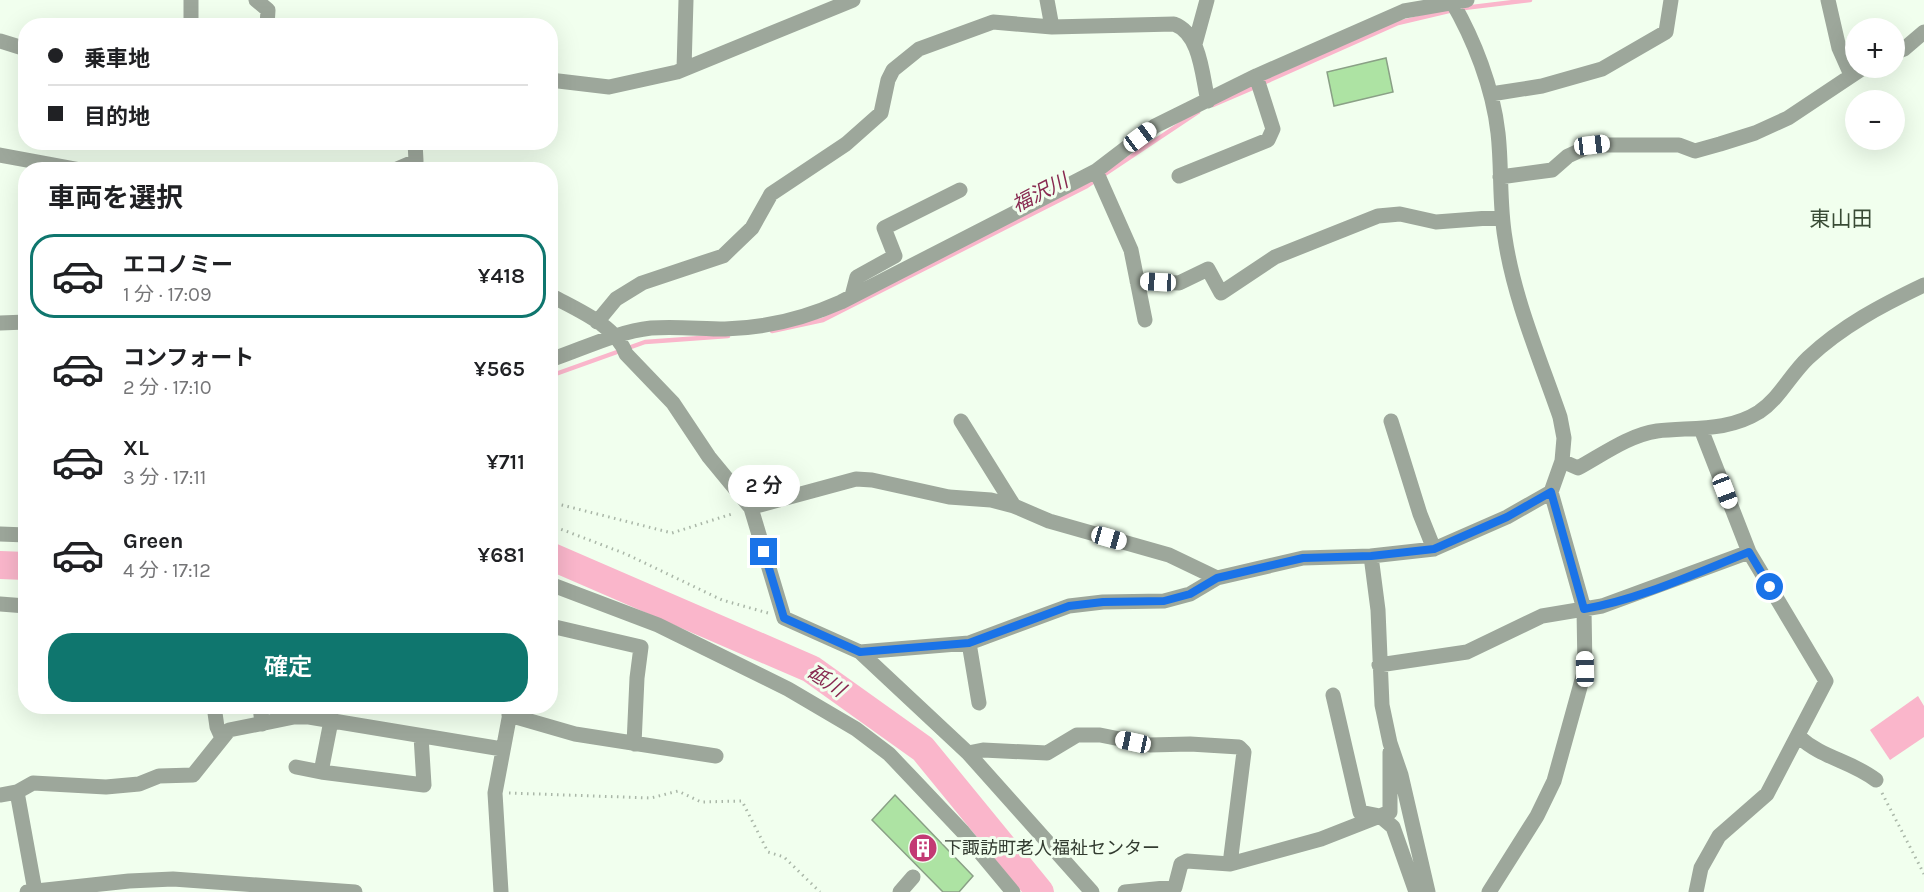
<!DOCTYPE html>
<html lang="ja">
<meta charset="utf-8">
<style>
body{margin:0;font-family:Karla,"Noto Sans JP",sans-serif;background:#f6f6f6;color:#202124;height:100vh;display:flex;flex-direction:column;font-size:22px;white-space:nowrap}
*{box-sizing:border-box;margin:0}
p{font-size:20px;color:#757577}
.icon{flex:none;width:33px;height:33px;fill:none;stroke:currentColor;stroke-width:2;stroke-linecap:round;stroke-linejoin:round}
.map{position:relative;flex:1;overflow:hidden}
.sheet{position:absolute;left:18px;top:162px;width:540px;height:552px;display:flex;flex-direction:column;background:#fff;border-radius:24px;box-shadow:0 6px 24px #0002}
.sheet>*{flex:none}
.banner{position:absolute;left:18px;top:18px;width:540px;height:132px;border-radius:24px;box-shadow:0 6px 24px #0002;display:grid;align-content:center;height:132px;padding:0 30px;background:#fff}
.fabs{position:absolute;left:1845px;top:18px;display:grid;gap:12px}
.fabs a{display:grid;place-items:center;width:60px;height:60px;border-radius:50%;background:#fff;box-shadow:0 6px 24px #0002;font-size:30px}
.end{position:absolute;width:27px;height:27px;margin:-14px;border:8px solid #1a73e8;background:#fff;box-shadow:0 0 0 3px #fff}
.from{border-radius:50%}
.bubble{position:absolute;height:42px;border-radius:21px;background:#fff;box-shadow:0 6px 24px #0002;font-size:20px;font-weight:600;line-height:42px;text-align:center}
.car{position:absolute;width:18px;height:36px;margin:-18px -9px;border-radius:8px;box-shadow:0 0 4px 2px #0007;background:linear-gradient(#fff 24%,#345 0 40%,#fff 0 76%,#345 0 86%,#fff 0)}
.banner b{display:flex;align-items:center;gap:21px;height:57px;font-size:22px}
.banner b+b{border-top:2px solid #e0e0e0}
.banner i{width:15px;height:15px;background:#202124}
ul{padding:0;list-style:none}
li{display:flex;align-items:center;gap:18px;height:84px;margin:0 12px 9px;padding:0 18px;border:3px solid transparent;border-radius:24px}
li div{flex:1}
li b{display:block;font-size:22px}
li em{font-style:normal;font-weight:600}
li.current{border-color:#0f766e}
li>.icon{width:54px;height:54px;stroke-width:1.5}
h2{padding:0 30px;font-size:27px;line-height:72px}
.action{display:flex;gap:12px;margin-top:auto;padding:12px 30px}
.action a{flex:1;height:69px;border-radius:24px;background:#0f766e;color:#fff;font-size:24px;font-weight:600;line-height:69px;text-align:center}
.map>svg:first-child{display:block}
.water{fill:#fab6cb}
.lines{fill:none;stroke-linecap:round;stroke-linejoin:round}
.stream{stroke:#fab6cb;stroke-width:4.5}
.river{stroke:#fab6cb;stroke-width:28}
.building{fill:#ade3a3;stroke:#8aa086;stroke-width:1.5}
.path{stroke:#aab7a8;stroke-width:3;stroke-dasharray:1.5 4.5;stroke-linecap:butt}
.minor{stroke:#9da79b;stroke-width:15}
.route{stroke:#1a73e8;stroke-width:8}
.labels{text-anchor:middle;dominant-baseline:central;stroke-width:6;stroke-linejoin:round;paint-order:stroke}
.poi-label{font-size:18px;fill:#333c31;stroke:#f1ffee;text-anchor:start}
.water-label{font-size:20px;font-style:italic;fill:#882950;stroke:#f1ffee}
.quarter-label{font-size:21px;fill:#394b35;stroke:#f1ffee}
</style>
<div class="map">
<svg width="1924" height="892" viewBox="0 0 1924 892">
<rect width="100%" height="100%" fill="#f1ffee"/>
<path class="water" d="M1918,696L1924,706V737L1890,760L1870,730Z"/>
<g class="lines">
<path class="stream" d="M1464,8L1530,0
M1263,83L1398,23L1453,10
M1213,105L1255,87
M772,331L823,320L1087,186L1198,112
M550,376L645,342L728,336"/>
<path class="river" d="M550,556L811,669L923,749L1040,892
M0,565L26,566"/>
</g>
<path class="building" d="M1386,58L1393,92L1334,106L1327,72Z
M895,795L973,876L959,892H943L872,820Z"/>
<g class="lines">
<path class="path" d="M550,502L672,533L735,513
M550,525L626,554L722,600L768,613
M509,793L651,798L678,791L701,802L742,801L768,852L784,857L820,892
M1882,793L1924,874"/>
<path class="minor" d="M256,0L268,10L267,26
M1047,0L1052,27L1174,24C1201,34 1202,76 1208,101
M1451,0C1474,39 1493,88 1498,133C1502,168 1499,203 1505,238C1514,299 1540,359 1560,417L1564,438L1562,461L1551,492L1584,609L1585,669L1554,781L1537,816L1489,892
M1828,0L1839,48L1851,75
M191,26V0
M0,41L26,49
M1195,44L1207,0
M1894,53L1904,49L1924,32
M684,69L686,0
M550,80L609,87L677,72L853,0
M1491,94L1542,86L1602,69L1666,32L1671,0
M0,155L81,170
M395,170L416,161L415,142
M1096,171L1131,250L1145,320
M1179,176L1268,140L1273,129L1256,76
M1500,177L1552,170L1568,156L1592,145H1679L1695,151L1720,144L1755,133L1788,118L1863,68
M1137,281L1179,283L1208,269L1221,293L1275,257L1378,216L1400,214L1436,222L1502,217
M550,295C575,309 616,325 626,354L673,403L709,457L751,508L784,618L860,652L968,753L1092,892
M852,296L857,277L895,256L884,228L960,190
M597,322L616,299L642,283L723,256L752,228L771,194L846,144L881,113L888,80L893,70L919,49L993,22L1052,27
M0,323L26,322
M550,360C583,349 616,332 651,328C676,326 701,329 725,329C767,328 803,319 841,302L1096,171L1155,126L1256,76L1404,11L1467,0
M961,421L1014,506
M1391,421L1420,514L1434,549
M1562,461L1578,468C1602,455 1629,435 1657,431C1692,427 1727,432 1759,412C1780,398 1790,375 1808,358C1842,326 1882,305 1924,285
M760,505L856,479L872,480L949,497L991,500L1014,506L1049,521L1169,555L1217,578
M0,534L26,535
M1371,556L1378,610L1382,705L1390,743L1401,775L1428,892
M550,584L658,625L788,689L856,729L889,754L909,775L963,832L1013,892
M0,604L26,606
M555,627L641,647L637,678L634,744
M969,643L979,703
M860,652L969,643L1069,606L1103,602L1164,601L1190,594L1217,578L1303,558L1371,556L1434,549L1507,517L1551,492
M1379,665L1467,652L1542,616L1602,606L1749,552
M1333,695L1360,812L1380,816L1393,827L1416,892
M214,706L217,727L222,738
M260,706L262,724
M509,715L575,734L716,756
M331,721L321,772L424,785L421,736
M1798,736C1823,759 1850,760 1876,780
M968,753L983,750L1047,753L1077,735H1100L1150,745L1190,744L1239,747L1244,752L1230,864L1187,861L1181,864L1175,887L1125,892
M296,767L321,772
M0,795L17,792
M1230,864L1321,839L1390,812V752
M35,891L17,792L33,783L106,787L139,784L159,776L193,775L229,730L294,717H309L502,749
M27,892L129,881L173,879L355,892
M501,892L495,793L511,708
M900,892L913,877
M1696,892L1701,868L1719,836L1767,794L1826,681L1749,552L1701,429"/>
</g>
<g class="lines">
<path class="route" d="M764,552L784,618L860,652L969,643L1069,606L1103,602L1164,601L1190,594L1217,578L1303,558L1371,556L1434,549L1507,517L1551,492L1584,609C1641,599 1696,573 1749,552L1770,587"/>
</g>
<defs>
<g id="building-disc" transform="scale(1.5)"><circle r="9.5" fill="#c33a74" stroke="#f1ffee"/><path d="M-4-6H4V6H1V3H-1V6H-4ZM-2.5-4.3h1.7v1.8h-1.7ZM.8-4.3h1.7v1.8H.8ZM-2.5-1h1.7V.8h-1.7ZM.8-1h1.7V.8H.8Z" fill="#fff"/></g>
</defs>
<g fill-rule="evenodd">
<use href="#building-disc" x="923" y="848"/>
</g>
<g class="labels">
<g class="poi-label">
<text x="944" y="848">下諏訪町老人福祉センター</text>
</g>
<g class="water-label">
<text transform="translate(1040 193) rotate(-27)">福沢川</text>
<text transform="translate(826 681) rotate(33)">砥川</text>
</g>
<g class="quarter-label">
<text x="1841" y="219">東山田</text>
</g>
</g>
</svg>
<div class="fabs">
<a>+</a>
<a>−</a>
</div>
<i class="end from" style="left:1770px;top:587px"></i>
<i class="end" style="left:764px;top:552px"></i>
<div class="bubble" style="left:728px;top:465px;width:72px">2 分</div>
<i class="car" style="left:1140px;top:137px;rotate:53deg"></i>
<i class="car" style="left:1592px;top:145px;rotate:83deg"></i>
<i class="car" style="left:1158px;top:282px;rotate:273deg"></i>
<i class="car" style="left:1725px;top:491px;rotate:159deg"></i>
<i class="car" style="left:1109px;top:538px;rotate:106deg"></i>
<i class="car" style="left:1585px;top:669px;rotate:359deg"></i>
<i class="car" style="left:1133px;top:742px;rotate:282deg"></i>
<div class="banner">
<b><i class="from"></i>乗車地</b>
<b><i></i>目的地</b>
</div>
<section class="sheet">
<h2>車両を選択</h2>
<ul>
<li class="current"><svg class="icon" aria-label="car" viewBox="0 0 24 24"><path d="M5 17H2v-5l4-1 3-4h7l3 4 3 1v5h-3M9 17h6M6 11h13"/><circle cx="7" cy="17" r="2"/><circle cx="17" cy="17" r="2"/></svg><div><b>エコノミー</b><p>1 分 · 17:09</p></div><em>¥418</em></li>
<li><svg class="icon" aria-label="car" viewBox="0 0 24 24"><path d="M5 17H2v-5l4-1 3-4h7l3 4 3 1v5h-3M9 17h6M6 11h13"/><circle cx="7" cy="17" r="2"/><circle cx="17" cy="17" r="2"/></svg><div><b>コンフォート</b><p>2 分 · 17:10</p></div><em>¥565</em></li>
<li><svg class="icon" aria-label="car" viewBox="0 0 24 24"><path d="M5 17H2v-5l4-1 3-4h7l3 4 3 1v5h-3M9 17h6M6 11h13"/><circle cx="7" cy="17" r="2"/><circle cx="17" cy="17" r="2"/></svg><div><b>XL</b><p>3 分 · 17:11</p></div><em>¥711</em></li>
<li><svg class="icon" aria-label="car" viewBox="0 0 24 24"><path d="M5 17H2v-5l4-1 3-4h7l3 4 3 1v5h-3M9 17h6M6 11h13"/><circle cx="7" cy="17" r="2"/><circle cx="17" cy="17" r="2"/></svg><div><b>Green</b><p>4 分 · 17:12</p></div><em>¥681</em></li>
</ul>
<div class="action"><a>確定</a></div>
</section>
</div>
